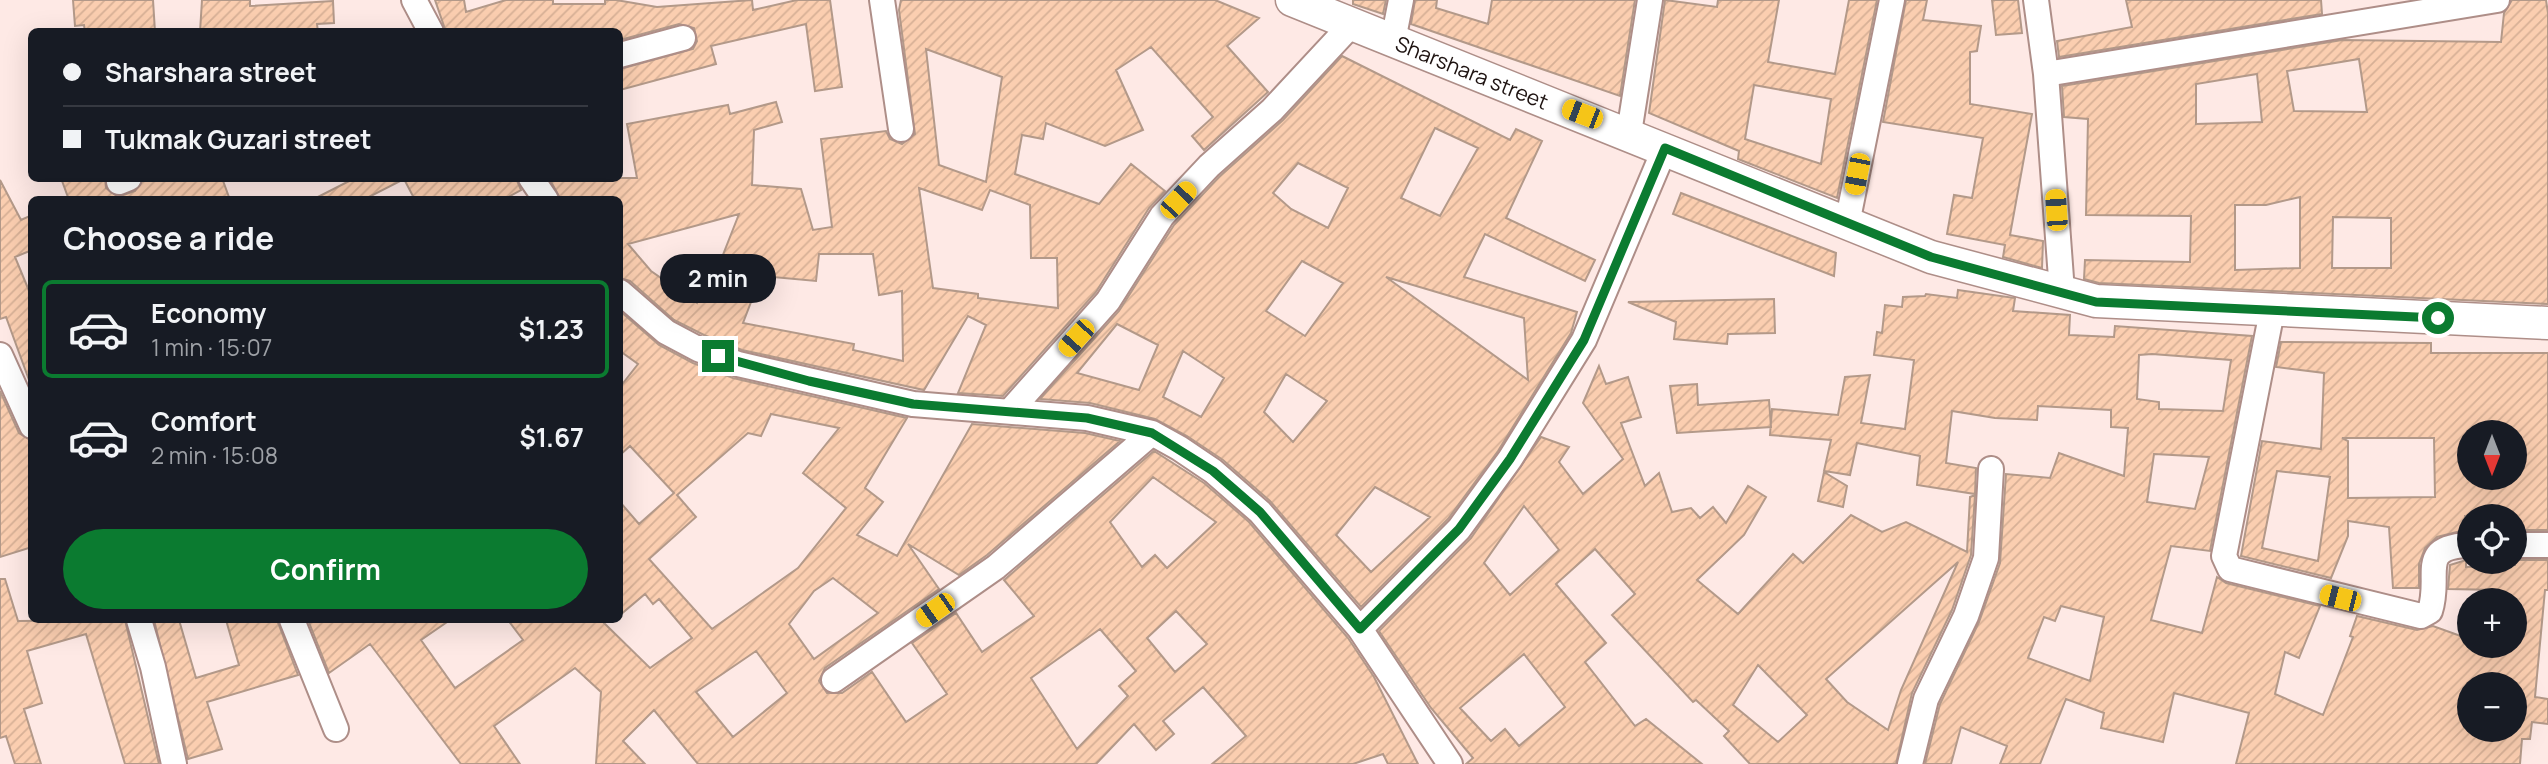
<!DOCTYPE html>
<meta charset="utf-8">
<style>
body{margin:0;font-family:Manrope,sans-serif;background:#20242c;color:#f1f3f6;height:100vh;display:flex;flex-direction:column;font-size:26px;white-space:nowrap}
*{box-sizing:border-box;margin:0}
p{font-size:23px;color:#9ea1a6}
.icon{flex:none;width:38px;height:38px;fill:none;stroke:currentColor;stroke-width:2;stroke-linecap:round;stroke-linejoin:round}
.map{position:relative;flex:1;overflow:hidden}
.panel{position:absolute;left:28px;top:196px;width:595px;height:427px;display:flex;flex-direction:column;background:#171b24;border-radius:10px;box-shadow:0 7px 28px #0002}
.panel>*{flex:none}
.top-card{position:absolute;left:28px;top:28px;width:595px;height:154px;border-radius:10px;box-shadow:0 7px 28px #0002;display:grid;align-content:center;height:154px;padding:0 35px;background:#171b24}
.needle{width:46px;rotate:180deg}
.buttons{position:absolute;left:2457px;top:420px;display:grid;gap:14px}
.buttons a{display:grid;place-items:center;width:70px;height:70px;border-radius:50%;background:#171b24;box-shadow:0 7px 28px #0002;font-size:35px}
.end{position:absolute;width:32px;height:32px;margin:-16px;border:9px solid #0b7b30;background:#fff;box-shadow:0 0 0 4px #fff}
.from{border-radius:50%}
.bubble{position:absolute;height:49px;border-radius:24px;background:#171b24;box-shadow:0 7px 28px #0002;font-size:23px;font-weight:700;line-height:49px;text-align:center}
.car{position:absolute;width:21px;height:42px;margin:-21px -10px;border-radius:9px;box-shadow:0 0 5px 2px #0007;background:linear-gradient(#f5c518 24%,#345 0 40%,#f5c518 0 76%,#345 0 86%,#f5c518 0)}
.top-card b{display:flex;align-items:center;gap:24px;height:66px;font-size:26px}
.top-card b+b{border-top:2px solid #363941}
.top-card i{width:18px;height:18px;background:#f1f3f6}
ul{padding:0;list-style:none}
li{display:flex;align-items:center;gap:21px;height:98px;margin:0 14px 10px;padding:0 21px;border:4px solid transparent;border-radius:10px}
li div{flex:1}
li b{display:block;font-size:26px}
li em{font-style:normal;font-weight:700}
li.selected{border-color:#0b7b30}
li>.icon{width:63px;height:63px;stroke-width:1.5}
h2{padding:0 35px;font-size:32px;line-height:84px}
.button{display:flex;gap:14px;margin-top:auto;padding:14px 35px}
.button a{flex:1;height:80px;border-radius:42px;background:#0b7b30;color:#fff;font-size:28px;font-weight:700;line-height:80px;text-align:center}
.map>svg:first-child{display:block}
.building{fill:url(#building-hatch);stroke:#b39989;stroke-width:2;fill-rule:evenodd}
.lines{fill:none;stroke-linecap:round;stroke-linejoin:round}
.minor-casing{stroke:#ae8e88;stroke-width:28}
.tertiary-casing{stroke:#ae8e88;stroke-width:35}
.minor{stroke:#fff;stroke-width:24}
.tertiary{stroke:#fff;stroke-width:32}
.route{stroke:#0b7b30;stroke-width:9}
.labels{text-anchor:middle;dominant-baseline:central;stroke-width:7;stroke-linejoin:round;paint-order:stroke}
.street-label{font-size:21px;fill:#1d1210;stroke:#fff}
</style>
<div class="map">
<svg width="2548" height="764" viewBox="0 0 2548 764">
<defs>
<pattern id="building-hatch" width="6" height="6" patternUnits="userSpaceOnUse" patternTransform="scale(1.75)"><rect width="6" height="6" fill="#fbceb0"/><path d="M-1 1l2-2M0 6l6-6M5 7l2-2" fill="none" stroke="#d7b096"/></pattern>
</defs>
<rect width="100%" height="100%" fill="#fee9e5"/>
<path class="building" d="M73,0H153L155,32H85L84,25L75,26Z
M202,0H250V6L333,1L334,23L317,24L318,32H200Z
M435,0H464L466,12L506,0H553V4H605V0H616L657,7L752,0L753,10L797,0H830L842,87L815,91L806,24L711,46L716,64L620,90V69L693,49L697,41L694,28L679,24L620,40V32H446Z
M901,0H1215L1259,18L1227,46L1268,92L1204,150L1192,136L1213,117L1151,47L1116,70L1143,130L1105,146L1046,123L1043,139L1022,135L1015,174L1099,204L1131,164L1165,191L1149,208L1096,292L1003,396L958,393L986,325L968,316L924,390L742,350L704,335L674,320L630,281L620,278V200H561L549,178H637L627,124L728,105L730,114L776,102L782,122L754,130L752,185L801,189L813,230L832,227L821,139L886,131L890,139L902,144L915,134L899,10ZM926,49L1002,77L986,182L939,165ZM919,188L982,210L990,190L1030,205L1031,258H1057L1058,308L978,298V294L933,288ZM739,214L708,293L702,290L697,303L651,271L628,244ZM819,254H873L879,295L902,291L903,361L853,350L854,344L743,323L761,276L816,281Z
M1353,0H1386L1383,14L1353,4Z
M1415,0H1437L1436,8L1488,24L1492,0H1635L1620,96L1411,24Z
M1665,0L1717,7L1718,0H1779L1768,62L1835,74L1849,0H1877L1837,198L1738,159L1739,151L1649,113ZM1754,85L1831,99L1821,164L1745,139Z
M1906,0H1927L1923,20L1981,26L1977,51L1970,52V104L2032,114L2010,235L2043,241L2042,268L2003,257L2005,245L1947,234L1954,195L1972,198L1983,138L1883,122Z
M1992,0H2018L2022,33L1996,35Z
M2126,0H2321L2322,14L2059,57L2057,41L2132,27Z
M2512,0H2546L2548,13V304L2099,283L2084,279L2085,260L2190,262L2191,216L2086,215L2088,119L2064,117L2062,86L2342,40L2501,42L2504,13ZM2359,59L2367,112L2294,111L2287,71ZM2257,74L2262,122L2196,124V84ZM2300,197V268L2235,270V205H2266ZM2333,217L2391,218V268H2332Z
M1342,56L1510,140L1516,129L1542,141L1506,218L1595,260L1585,281L1485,234L1464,277L1577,312L1571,333L1498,451L1448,519L1361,607L1270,501L1223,460L1187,436L1155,419L1090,403L1040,399L1119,311L1174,225L1219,177L1283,120ZM1435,128L1478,148L1440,216L1401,198ZM1298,163L1348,188L1328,228L1291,209L1273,193ZM1302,261L1343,283L1305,336L1266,311ZM1386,277L1524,318L1528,380ZM1117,324L1158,345L1139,390L1077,373ZM1183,351L1224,378L1201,417L1163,397ZM1286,374L1327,401L1293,442L1264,412ZM1375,487L1430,517L1371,572L1336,535Z
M61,178H105L106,188L118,197L135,191L144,178H222L230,200H69Z
M355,178H516L521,190L503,200H415L404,179L363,200H312Z
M0,180L21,220L32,215V250L15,257L32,298L29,380L6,317L0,319Z
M1681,193L1836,253L1834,276L1673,214Z
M1958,290L2015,298L2013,311L2070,315L2069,335L2114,337L2115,326L2252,336L2210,551L2171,546L2151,620L2202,633L2217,577L2226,583L2320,606L2299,658L2285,652L2275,694L2323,715L2353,637L2350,636L2357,616L2417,630L2433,626L2469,639V646H2515V600H2498L2499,590L2448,589L2450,565L2466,560V567L2515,565V560H2548V590H2545L2535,697L2548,699V724L2532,722L2530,739H2522L2520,764H2236L2249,713L2174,693L2163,742L2101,728L2104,713L2066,699L2040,764H2000L2007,746L1961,727L1951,764H1925L1940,704L1979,622L2000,563L2006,474L2050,478L2059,453L2124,476L2128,428L2111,427V410L2038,406L2037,420L1995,418L1952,411L1946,463L1976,468L1975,494L1917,485L1920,456L1857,443L1850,475L1824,471L1831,440L1770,435L1772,409L1838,415L1845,377L1870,375L1861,423L1905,429L1914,360L1874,355L1877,332L1882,333L1885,305L1902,307L1903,297L1925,296L1926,294L1957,298ZM2152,354L2231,360L2223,411L2159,409V402L2137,399L2139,355ZM2154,454L2209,457L2195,509L2147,502ZM2061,606L2104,617L2090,681L2028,658L2044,617L2055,621ZM2469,684H2515V730H2469Z
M1774,299L1775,333L1728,334L1727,344L1674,339L1676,322L1628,302Z
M620,311L659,345L693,363L733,378L907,418L865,488L883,502L857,535L897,556L972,424L1085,433L1120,441L987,555L959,575L908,544L939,589L825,668L819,681L827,693H842L872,672L906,722L947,694L912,643L956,613L982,652L1034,616L1004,580L1154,451L1204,483L1249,522L1348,638L1374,677L1418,764H1388L1383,754L1353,764H1212L1246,736L1203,687L1163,721L1174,734L1156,750L1134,724L1096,764H698L654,710L623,741L645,764H596L601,692L575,668L494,726L520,764H461L370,644L329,673L308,620H450L421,640L455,688L523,640L508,620H601L650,668L692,638L659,599L653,604L645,594L620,615V502L639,524L674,493L630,446L620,455V387L638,364L620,351ZM771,414L839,428L803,473L846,508L798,568L712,629L649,559L696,517L677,495L748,433L761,436ZM1153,477L1216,522L1167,568L1155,555L1142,567L1110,522ZM833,578L878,613L814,659L789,624L814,591ZM1176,611L1207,644L1175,672L1147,638ZM1100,629L1136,671L1119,686L1128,696L1077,749L1031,678ZM756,651L787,693L733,737L696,692Z
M2281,342L2431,343V353H2548V530H2515V516H2465V530L2437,537L2425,548L2419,564V588H2393L2389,527L2348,521V536L2331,578L2241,556L2262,441L2321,449L2324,373L2276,367ZM2469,432H2515V478H2469ZM2342,438H2434L2435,497L2348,498V441ZM2277,471L2330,477L2318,561L2262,548Z
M1599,366L1606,384L1628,377L1641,417L1621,423L1645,486L1659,473L1672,512L1691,508L1700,518L1713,507L1726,523L1748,486L1766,497L1744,535L1697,580L1738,614L1793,554L1803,563L1851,515L1882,532L1906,522L1967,552L1970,497L1975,495L1971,555L1952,610L1912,693L1896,764H1750L1724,736L1729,731L1696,700L1693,702L1612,615L1635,594L1595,549L1556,584L1606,643L1585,662L1635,726L1646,719L1702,764H1466L1473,758L1431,708L1379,631L1471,538L1541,437L1569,447L1559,462L1583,494L1623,459L1583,403ZM1524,506L1559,550L1510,595L1484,563ZM1958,562L1901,690L1888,730L1847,702L1826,679ZM1524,654L1565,707L1519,746L1505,729L1491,741L1460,708ZM1758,665L1807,715L1778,742L1733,705Z
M1697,384L1698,405L1769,400L1771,427L1677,433L1670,386Z
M0,391L19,433L32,441V547L0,557Z
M1824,472L1847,486L1843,507L1818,501Z
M0,579H5L18,621L125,620L159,764H125L86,634L27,651L42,703L24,709L41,764H15L6,736L0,738Z
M154,620H179L196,678L239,665L226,620H277L298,675L207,702L222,749L188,759Z"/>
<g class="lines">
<g class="minor-casing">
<path id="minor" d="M414,0L431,32
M882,0L901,129
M2036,0L2046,74L2062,292
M1393,41L1401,0
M620,55L683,38
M2046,74L2497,0
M1629,133L1650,0
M531,178L546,200
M119,182L129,178
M1847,224L1892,0
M620,292L666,332L698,349L738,364L913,404L1087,418L1152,433L1179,448L1213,471L1260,512L1360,629L1450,764
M2272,311L2224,556L2230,569L2421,616L2430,611C2442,575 2416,547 2469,545
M0,355L32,426
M1011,410L1108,301L1162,216L1209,166L1272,110L1351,25
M2515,545H2548
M139,620L153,667L174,764
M292,620L336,729
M1360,629L1459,529L1510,459L1584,340L1665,148
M834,680L996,567L1152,433
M1910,764L1926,699L1966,616L1986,558L1991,469"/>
</g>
<g class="tertiary-casing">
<g id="tertiary">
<path id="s1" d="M1292,0L1931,257L2096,301L2548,323"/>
</g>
</g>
<use href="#minor" class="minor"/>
<use href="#tertiary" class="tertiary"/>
</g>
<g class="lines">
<path class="route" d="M718,356L809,381L913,404L1087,418L1152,433L1213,471L1260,512L1360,629L1459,529L1510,459L1584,340L1665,148L1931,257L2096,302L2438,318"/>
</g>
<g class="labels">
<g class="street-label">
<text stroke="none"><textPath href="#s1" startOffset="194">Sharshara street</textPath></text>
</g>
</g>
</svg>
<div class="buttons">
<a><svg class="needle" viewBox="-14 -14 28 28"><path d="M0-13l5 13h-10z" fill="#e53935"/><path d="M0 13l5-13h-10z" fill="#9ea1a6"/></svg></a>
<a><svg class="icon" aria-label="locate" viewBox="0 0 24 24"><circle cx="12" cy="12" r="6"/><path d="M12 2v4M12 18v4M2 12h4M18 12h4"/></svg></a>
<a>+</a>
<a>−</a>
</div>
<i class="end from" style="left:2438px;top:318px"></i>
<i class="end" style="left:718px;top:356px"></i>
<div class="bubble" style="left:660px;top:254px;width:116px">2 min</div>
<i class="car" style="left:1582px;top:114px;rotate:291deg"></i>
<i class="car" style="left:1857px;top:174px;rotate:191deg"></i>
<i class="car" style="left:1178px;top:200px;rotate:43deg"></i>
<i class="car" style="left:2056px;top:210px;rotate:356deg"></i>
<i class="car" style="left:1076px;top:338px;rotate:222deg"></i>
<i class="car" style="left:2340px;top:598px;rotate:284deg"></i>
<i class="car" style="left:935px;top:610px;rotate:235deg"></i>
<div class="top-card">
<b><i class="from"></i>Sharshara street</b>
<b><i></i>Tukmak Guzari street</b>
</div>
<section class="panel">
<h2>Choose a ride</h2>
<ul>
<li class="selected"><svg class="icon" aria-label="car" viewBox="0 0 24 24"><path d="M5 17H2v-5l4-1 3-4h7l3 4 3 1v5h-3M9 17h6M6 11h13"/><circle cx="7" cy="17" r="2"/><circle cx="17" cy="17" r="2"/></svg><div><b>Economy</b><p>1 min · 15:07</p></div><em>$1.23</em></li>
<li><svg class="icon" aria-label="car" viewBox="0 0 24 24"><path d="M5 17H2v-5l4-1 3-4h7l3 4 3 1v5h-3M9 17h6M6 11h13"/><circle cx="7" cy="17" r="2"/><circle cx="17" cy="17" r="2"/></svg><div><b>Comfort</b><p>2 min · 15:08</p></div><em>$1.67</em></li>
</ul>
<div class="button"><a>Confirm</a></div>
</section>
</div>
